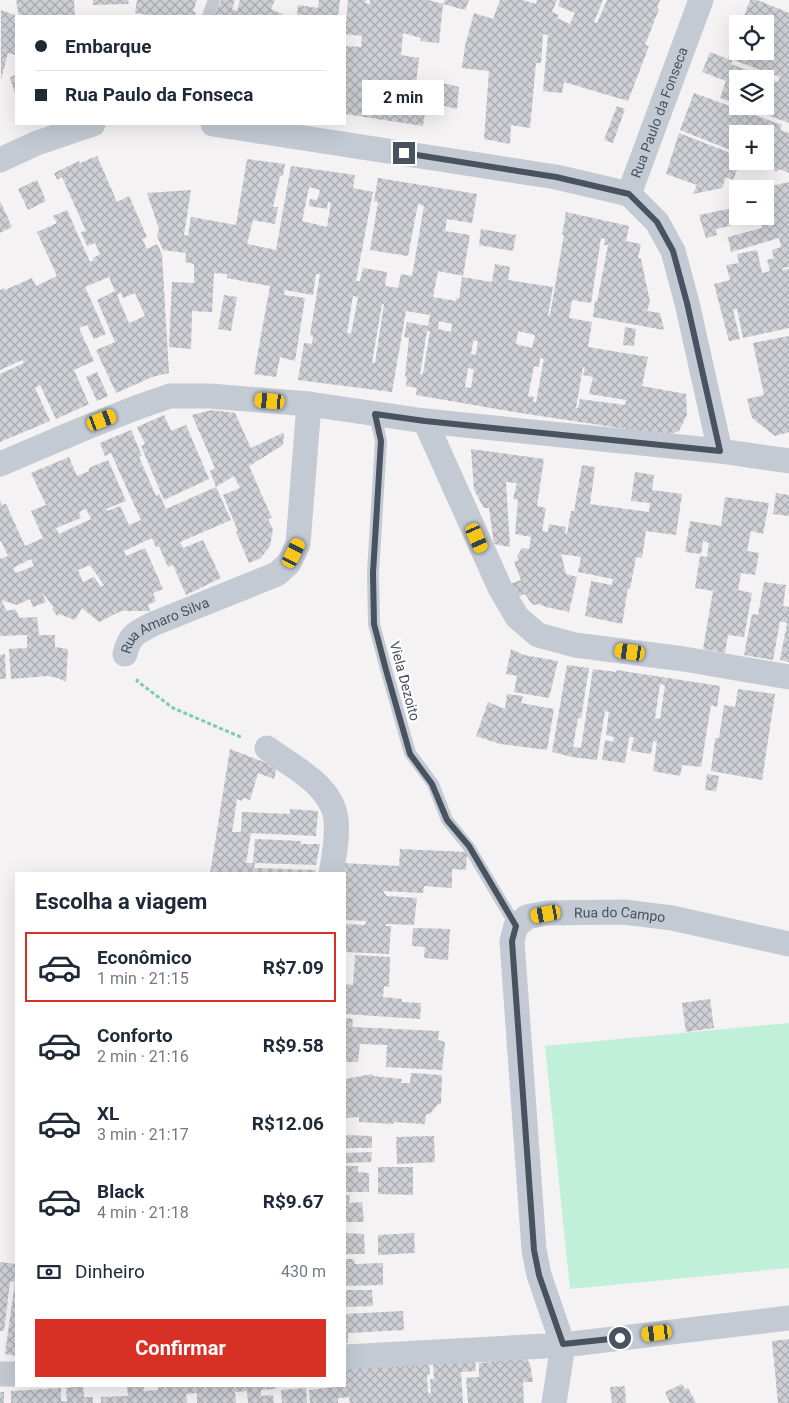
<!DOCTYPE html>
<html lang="pt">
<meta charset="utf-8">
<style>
body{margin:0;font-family:Roboto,sans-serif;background:#f6f6f7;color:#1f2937;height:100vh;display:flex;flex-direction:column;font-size:19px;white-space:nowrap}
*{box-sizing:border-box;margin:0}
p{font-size:16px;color:#747a83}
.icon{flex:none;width:28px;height:28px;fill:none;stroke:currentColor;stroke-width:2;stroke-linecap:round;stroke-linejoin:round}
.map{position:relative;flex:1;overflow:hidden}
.sheet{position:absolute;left:15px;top:872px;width:331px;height:515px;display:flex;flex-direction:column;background:#fff;border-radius:0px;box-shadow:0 5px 20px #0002}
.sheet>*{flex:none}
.hud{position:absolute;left:15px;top:15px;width:331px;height:110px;border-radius:0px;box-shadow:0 5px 20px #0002;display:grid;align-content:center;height:110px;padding:0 20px;background:#fff}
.fabs{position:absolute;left:729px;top:15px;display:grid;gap:10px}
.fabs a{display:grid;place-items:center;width:45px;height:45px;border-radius:0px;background:#fff;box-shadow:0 5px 20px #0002;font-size:25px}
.end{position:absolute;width:22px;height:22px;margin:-11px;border:6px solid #49525f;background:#fff;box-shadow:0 0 0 2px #fff}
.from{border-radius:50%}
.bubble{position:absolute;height:35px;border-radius:0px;background:#fff;box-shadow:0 5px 20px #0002;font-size:16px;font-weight:700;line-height:35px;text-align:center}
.car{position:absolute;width:15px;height:30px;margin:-15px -8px;border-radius:6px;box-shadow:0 0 4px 1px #0007;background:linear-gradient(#f5c518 24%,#345 0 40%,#f5c518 0 76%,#345 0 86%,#f5c518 0)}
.hud b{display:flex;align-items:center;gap:18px;height:48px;font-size:19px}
.hud b+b{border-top:1px solid #e0e1e3}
.hud i{width:12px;height:12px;background:#1f2937}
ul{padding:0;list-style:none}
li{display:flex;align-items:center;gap:15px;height:70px;margin:0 10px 8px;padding:0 10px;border:2px solid transparent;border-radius:0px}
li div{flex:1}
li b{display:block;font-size:19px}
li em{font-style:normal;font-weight:700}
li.on{border-color:#d93025}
li>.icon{width:45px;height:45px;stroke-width:1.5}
h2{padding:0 20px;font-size:22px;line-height:60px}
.pay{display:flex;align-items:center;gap:12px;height:55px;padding:0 20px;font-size:19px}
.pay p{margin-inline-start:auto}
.action{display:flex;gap:10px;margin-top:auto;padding:10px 20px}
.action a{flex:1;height:58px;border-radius:0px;background:#d93025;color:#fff;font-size:20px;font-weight:700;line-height:58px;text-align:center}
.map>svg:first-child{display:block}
.green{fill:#c1f0da}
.building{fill:url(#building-cross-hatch);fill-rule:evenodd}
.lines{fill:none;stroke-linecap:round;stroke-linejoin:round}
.path{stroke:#79ceb0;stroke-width:3;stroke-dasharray:4 2.5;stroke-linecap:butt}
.service{stroke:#c3cad3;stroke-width:12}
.minor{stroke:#c3cad3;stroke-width:25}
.route{stroke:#49525f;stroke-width:6}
.labels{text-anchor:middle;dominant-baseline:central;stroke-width:4.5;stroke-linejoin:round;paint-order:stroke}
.street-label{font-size:14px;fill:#49525f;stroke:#fff}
</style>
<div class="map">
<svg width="789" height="1403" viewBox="0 0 789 1403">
<defs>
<pattern id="building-cross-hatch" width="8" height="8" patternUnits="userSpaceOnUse" patternTransform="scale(1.25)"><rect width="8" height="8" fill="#ced0d6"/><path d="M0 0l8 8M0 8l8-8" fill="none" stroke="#a9abb1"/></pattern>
</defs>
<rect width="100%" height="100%" fill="#f4f2f2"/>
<path class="green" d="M789,1023V1268L570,1289L545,1046Z"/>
<path class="building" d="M16,0H74L75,16H19Z
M93,0H128L129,4L93,5Z
M137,0H197L193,11L196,12L195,16H155L135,13Z
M221,0H235L232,9L237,11L240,0H275L271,9L284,15V16H214Z
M319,0H340L338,16H297L298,5L318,8Z
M348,0H366L365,3L370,4V0H428L443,4L439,43L420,41L421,38L403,33L401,55L419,58L415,92L428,93L423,126L345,114V46L361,47L362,36L345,34Z
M445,0H469L465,10L443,4Z
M500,0H523L536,4L537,0H557L552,12L559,15L557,18L570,24L575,13L558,6L560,0H603L594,22L597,23L607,0H660L657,8L659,9L645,45L649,46L628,101L564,82L562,93L543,91L548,35L543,34L541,63H536L530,128L511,125L510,144L484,139L489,71L462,68L465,46L474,13L493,19Z
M750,0H757L789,13V123L743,106H765V79H738V104L720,98L726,81L702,72L710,52L733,61L731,64L778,82L780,77L728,58L737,33L738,51H765V24H741Z
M1,10L15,15L16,55L8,53L1,80Z
M16,75V98L10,77Z
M435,81L459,87L457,109L433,103Z
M694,93L782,125L780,130L789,133V173L779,169L777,172L750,161H765V134H738V153L680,130Z
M617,106L625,109L613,143L604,140Z
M679,133L738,156V161H741L733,180L726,177L722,188L693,194L697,185L666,174Z
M97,156L117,202L129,196L147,237L142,239L147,249L157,244L162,254L169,373L152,377L116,393L96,350L115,342L97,300L115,291L109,277L85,287L106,334L94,339L87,325L79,328L94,361L74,370L89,404L56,419L40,385L35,388L50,421L0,442V374L24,363L22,360L0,370V290L4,288L5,290L32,278L36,286L57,276L37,232L57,223L53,216L67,210L90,262L94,260L93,258L100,254L95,243L87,246L81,232L86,231L62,177L57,180L54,173L79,161L80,163ZM121,292L123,298L135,293L145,316L129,323L117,295Z
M247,159L285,164L283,176H280L273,207H278L275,224L253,220L247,244L276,250L291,166L355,175L353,188L373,192L356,281H360L363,268L387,272L385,286L398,288L401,274L412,276L424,206L418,204L408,256L370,250L378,202L374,201L378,178L477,194L472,223L447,219L445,231L470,235L463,276L438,271L433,297L456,301V298L459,299L462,277L492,282L495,264L510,267L508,280L553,287L548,315H550L564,235H562L566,212L629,226L626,241L641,244L638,258L641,259L650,302L647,311L660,313L664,330L593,317L595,301L597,302L608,245H604L605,239L601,238L591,303L572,300L569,318L592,322L588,347L648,357L642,386L686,394L687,415L679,431L666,435L514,412L416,395L417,388L406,386L407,376L405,377L409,338L404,337L407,322L428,326L430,315L406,311L392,392L298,380L304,343L312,344L313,336L310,335L320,274H316L313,295L285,290L284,295L305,298L295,361L280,357L276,377L254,374L270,286L227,278V274L214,273L212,312L192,311L191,349L169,347L172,282L194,283V264L185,262L186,253L163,250L157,236L159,229L147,193L191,190L184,235L188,236L191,217L236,225ZM309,187L320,190L317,200L310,199L309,206L327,209L328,202L331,203L327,227L302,221ZM353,296L358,297L351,334L347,333ZM382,304H384L375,363H372ZM439,321L452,324L451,332L438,329ZM427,331H430L423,374H420ZM518,331L535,335L532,348L516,344ZM473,341H478L476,355L471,354ZM540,358L544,359L536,402H533L534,397L528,396L534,366L539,367ZM583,367H585L583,375L593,377L589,394L626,400L625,405L580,399L578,408H576ZM468,368L474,369L471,388L465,387Z
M37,180L46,201L28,210L18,189Z
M789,182V267L782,268L783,270L789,269V328L743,338L737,309L733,310L740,339L729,341L714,284L730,280L726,265L739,263L737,254L757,250L762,273L770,271L767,260L774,258L772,250L781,247L779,238L731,252L728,237L762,228L760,219L716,229L717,235L706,238L699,215L738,207V216H765V209L767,208L765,200L774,198L772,186Z
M0,201L12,227L0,233Z
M481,229L516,235L513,251L479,245Z
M224,295L237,297L231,331L218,329Z
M625,327L636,329L634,346L623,345Z
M789,336V432L775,436L752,418L747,399L764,395L753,343Z
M97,372L108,396L97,401L86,377Z
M212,410L235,413L251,448L283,433L284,435L283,445L249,466L272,518L268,519L273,529L270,546L261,558L249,563L236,532L238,531L223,495L240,488L234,476L216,487L231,520L180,542L183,548L203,540L221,578L186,595L173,565L168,567L159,546L156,547L152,538L124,551L126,556L145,548L163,589L153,593L156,601L148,605L150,611H121L99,622L82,608L75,620L59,614L57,616L52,609L54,608L42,592L46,602L33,607L30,599L17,605L1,600L7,611L15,609L20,618L37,617L39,635H55V647L68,649L66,682L58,678L47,676L11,679L9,649L27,648V635L0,636V559L8,556L1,541H0V500L2,505L6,504L25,546L43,538L31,511L46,505L31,473L69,457L77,476L89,471V468L108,460L126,501L106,509L107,511L120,506L129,525L141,520L111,453L105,456L100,443L131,430L142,456L139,457L156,496L159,494L166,509L216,487L210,471L215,468L192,415ZM86,509L91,519L59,534L56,528L81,518L79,512ZM31,559L34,566L16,573L13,568ZM90,565L104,585L101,587L94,577L83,582L78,570Z
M164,415L171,431L186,425L209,479L164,500L141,446L145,444L137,427Z
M471,449L544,459L537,506L546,508L542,531L548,532L549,524L566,527L565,534H567L571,511H574L582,465L595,467L590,504L649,512L650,503L631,501L635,472L654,475L652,490L682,494L676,535L646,531L642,558L636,557L630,589L628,588L622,624L585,616L591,581L612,585L613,579L578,572L581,557L561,554L566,574L577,577L569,612L546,607L539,604L534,605L531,603L525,594L516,598L510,584L521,580L514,562L519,560L517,556L522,548L529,549L531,537L515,534L518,500L513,499L517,483L506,482L510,547L494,544L489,508H484L474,490Z
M776,493L789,495V516L773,514Z
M725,497L769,503L763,534L751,531L747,551L759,553L755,575L741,573L738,590L752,593L744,637L728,635L725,653L703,649L713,591L695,588L700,556L707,557L709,543L703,541L701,554L685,552L690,521L721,526Z
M764,582L786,585L783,606L789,607V662L780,660L787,623L780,621L773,660L744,655L752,614L758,615Z
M511,649L524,655L558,661L549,698L514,692L517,676L506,674Z
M5,654L6,679H0V655Z
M567,665L589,668L581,718H578L573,747L581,748L593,669L616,672V670L720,686L717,707L711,705L701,767L682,765L680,776L653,771L657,742L653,741L651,754L631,751L634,737H629L625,763L602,760L605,740L613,742L614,737L606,735L609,712L605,711L597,760L572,757L552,752ZM660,684L665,685L660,719L655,718Z
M738,689L775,694L762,780L711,771L715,738H719L724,705L735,707Z
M507,694L523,696L521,703L554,709L547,750L500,744L476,736L488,702L505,709Z
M230,749L277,767L274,779L258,773L250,800L243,798L242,801L237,799L232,832H241L242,812L290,814V809L318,811L316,836L251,833L246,863H253L255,839L301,841V844H320L316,865L255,863L254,868L316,870L315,874H210Z
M707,774L719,776L716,791L705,790Z
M400,849L467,852L466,870L452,869V888L424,886L423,893L384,891V894H386V896L417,898L414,925L386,924L385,926H391L389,954L345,952V924L365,925L366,921L345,920V874H342L343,863L399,866Z
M413,928L450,929L448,960L424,958L425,947L412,946Z
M355,955L390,957L389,987L384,986L383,997L402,999V1002L421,1003L420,1019L345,1014V987L346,984L353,985Z
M710,999L714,1028L686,1032L682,1003Z
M345,1018L353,1019L352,1027L439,1031L438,1040L445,1042L442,1070L386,1067L387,1045L360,1044L358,1062H345Z
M411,1073L442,1075L441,1104H438L430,1114H426L425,1124L393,1122L394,1124L359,1122V1117L345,1118V1079L372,1074L373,1076L402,1079L401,1083H410Z
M345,1135L372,1136V1148H345Z
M434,1136L435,1162L397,1164L396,1137Z
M372,1152L371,1162L345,1163V1153Z
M345,1166H358V1172L369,1173V1192H345Z
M378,1167H413V1195L378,1194Z
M345,1195H350L349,1203L362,1202L364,1222H345Z
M345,1233L364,1234L365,1254H345Z
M414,1233L415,1253L378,1255V1235Z
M345,1259H353L355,1264L383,1263V1285L345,1286Z
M0,1262L16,1264V1356L5,1354L15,1282L10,1281L4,1331H0Z
M345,1290H372L373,1306L345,1307Z
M403,1311L404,1330L348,1333V1343H345V1314Z
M789,1339V1403H778L772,1341Z
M527,1359L530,1364L533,1382H523L524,1403H468L466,1378L479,1377V1363L491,1362V1360Z
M475,1360L476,1371L461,1372L463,1403H350L349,1397L338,1398V1403H310L309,1390L345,1386V1369L429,1363L430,1375H427L428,1393H431L430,1379H434L433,1363Z
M682,1384L685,1389L688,1388L696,1403H670L665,1392Z
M83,1386L84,1397H93V1403H11V1391L61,1388V1401H67L66,1388Z
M127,1386H144V1391L158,1390V1386H276V1389L261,1390V1396L273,1395L274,1403H248L247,1391L235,1392L236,1403H197V1393L186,1394L187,1403H101V1397L128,1396Z
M625,1386L626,1403H612L610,1387Z
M306,1388L307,1403H282L281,1390Z
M0,1392H4V1403H0Z"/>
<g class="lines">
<path class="path" d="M138,679L137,681L173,708L243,738"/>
<path class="service" d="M208,16L214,0
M375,414L381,441L373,573L374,624L386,669L410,753L433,784L447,820L469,847L516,926"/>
<g class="minor">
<path id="s1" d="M213,124L556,177L629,194L701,0"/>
<path d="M0,160L37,143L93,124"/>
<path d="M629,194L657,222L673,251L687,303L720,451"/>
<path d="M425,421L500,588L517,617L538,635L575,645L684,659L789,677"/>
<path d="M0,464L85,428L138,407L170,396H210L309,404L425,421L720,451L789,461"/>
<path id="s2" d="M125,654C130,634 136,633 153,624L277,574L289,563L298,544L309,404"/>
<path d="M267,748C291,766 332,785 336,819C338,837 334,856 331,874"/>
<path d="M345,1357L563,1345L789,1318"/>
<path d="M0,1374H16"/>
<path id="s3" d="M554,1403L563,1345L539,1275L534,1250L512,941L516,926L527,917L546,913L624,912L672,918L789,944"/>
</g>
</g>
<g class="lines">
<path class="route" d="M404,153L556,177L629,194L657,222L673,251L687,303L720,451L425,421L375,414L381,441L373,573L374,624L386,670L410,754L432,784L447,820L469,846L516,926L512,941L534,1250L539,1275L563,1344L620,1338"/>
</g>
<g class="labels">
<g class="street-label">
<text stroke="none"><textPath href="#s1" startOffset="509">Rua Paulo da Fonseca</textPath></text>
<text stroke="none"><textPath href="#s2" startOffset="52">Rua Amaro Silva</textPath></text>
<text transform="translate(405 681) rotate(75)">Viela Dezoito</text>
<text stroke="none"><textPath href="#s3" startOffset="591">Rua do Campo</textPath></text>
</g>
</g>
</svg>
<div class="fabs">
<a><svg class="icon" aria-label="locate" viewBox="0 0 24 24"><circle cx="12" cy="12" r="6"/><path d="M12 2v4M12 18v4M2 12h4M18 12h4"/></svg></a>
<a><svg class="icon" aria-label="layers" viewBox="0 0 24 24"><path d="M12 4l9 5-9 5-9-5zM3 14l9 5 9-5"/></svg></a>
<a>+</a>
<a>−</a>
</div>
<i class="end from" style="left:620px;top:1338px"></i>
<i class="end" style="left:404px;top:153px"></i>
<div class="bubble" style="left:362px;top:80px;width:82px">2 min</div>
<i class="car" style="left:270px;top:401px;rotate:275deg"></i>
<i class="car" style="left:102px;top:420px;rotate:69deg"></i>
<i class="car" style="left:477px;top:538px;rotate:156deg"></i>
<i class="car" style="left:294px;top:553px;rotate:26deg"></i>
<i class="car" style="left:630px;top:652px;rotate:278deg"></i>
<i class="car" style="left:546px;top:914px;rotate:260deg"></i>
<i class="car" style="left:657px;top:1333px;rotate:263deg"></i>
<div class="hud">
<b><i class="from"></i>Embarque</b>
<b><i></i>Rua Paulo da Fonseca</b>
</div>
<section class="sheet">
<h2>Escolha a viagem</h2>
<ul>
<li class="on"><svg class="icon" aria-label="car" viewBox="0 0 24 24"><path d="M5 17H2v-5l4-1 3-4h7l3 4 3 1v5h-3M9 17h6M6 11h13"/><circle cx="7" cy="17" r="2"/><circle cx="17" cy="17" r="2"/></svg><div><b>Econômico</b><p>1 min · 21:15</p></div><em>R$7.09</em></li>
<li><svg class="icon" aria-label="car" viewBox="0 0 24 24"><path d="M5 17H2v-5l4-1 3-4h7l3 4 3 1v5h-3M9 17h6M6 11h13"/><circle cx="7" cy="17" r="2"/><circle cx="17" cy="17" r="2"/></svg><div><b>Conforto</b><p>2 min · 21:16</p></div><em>R$9.58</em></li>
<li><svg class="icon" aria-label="car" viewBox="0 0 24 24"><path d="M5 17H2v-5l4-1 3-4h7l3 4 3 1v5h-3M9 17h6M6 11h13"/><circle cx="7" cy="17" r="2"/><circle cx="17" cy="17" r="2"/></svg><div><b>XL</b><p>3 min · 21:17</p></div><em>R$12.06</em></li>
<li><svg class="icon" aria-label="car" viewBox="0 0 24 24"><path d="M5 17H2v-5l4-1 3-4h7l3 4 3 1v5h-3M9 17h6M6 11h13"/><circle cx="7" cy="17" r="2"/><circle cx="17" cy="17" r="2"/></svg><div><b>Black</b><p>4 min · 21:18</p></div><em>R$9.67</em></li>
</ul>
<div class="pay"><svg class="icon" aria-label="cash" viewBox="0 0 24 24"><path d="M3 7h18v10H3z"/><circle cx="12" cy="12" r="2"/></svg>Dinheiro<p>430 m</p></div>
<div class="action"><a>Confirmar</a></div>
</section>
</div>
